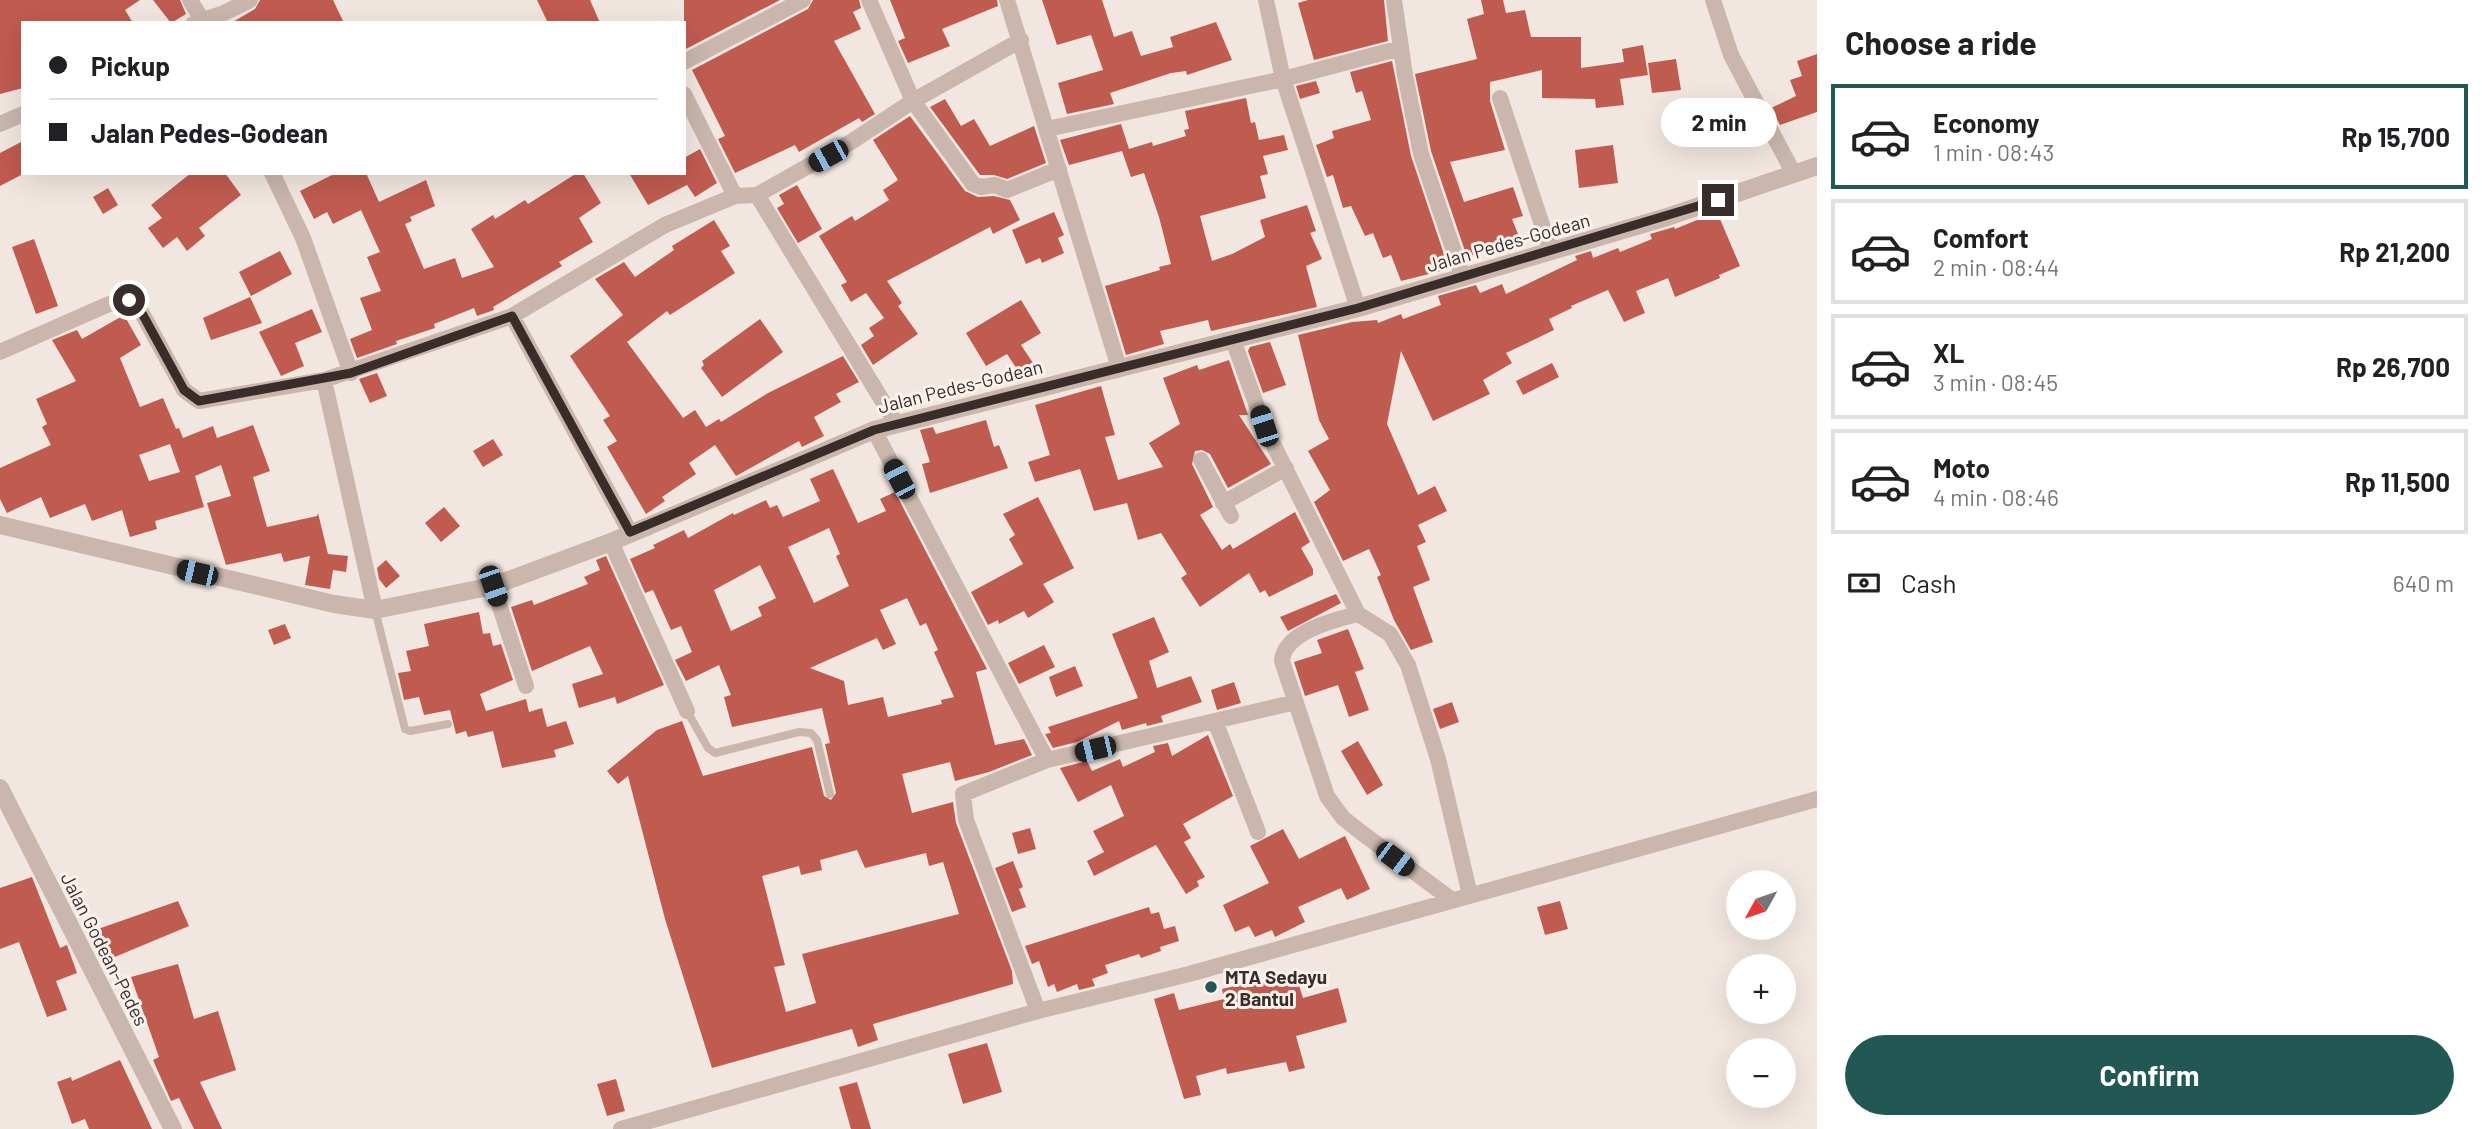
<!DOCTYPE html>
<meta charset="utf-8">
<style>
body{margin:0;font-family:Barlow,sans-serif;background:#f6f6f6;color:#202124;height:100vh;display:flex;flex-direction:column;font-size:26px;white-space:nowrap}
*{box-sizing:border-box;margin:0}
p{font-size:23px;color:#757577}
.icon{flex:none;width:38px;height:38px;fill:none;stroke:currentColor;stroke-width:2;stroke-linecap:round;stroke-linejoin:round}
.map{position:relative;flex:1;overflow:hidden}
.side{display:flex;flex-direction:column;background:#fff;width:665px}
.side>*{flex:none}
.hud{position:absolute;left:21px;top:21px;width:665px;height:154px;border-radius:0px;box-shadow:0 7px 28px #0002;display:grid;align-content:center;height:154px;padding:0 28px;background:#fff}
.needle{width:46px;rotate:230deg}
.buttons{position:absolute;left:1726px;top:870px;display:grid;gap:14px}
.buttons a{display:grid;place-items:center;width:70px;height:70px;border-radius:50%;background:#fff;box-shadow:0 7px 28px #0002;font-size:35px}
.end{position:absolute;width:32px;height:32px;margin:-16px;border:9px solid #392d2b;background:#fff;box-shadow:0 0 0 4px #fff}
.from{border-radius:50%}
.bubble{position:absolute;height:49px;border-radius:24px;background:#fff;box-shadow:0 7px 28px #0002;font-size:23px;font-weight:700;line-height:49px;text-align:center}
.car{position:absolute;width:21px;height:42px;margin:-21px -10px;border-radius:9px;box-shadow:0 0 5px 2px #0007;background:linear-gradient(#222 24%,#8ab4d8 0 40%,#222 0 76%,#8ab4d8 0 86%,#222 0)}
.hud b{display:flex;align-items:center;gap:24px;height:66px;font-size:26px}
.hud b+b{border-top:2px solid #e0e0e0}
.hud i{width:18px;height:18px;background:#202124}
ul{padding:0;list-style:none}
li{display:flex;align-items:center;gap:21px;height:105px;margin:0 14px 10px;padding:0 14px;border:4px solid #e0e0e0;border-radius:0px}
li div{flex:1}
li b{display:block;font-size:26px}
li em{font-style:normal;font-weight:700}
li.selected{border-color:#225854}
li>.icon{width:63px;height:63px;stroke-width:1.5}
h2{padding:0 28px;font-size:32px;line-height:84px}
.pay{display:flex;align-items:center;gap:18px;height:77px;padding:0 28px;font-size:26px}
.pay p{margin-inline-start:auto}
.cta{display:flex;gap:14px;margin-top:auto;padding:14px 28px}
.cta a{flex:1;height:80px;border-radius:42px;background:#225854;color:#fff;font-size:28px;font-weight:700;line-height:80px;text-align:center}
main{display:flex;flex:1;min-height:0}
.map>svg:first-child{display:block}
.building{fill:#c05b50;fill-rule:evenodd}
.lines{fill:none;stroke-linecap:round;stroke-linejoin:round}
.service{stroke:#cab6ac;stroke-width:8}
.minor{stroke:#cab6ac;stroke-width:16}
.tertiary{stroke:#cab6ac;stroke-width:18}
.route{stroke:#392d2b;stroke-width:9}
.poi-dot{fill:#225854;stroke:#faf2ed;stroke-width:2.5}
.labels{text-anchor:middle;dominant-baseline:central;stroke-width:6;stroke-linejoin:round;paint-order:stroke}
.street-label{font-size:19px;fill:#392d2b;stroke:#faf2ed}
.poi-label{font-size:19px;font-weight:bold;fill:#392d2b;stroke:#faf2ed;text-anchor:start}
</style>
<main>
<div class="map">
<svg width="1817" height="1129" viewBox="0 0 1817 1129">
<rect width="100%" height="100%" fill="#f2e7e0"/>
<path class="building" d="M0,0H140L125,10L133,23H23V88L0,94Z
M153,0H180L186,14L171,23Z
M260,0H333L344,23H231L255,9Z
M537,0H590L600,23H548Z
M684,0H780L684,50Z
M813,0H859L861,8L853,12L861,29L834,41L875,114L862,122L859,118L799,152L795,145L735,173L718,139L725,136L692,70L808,9Z
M890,0H997L998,6L942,29L950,46L908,63L898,41L905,38Z
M1042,0H1102L1114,37L1132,31L1141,56L1173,47L1170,37L1216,22L1232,60L1187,75L1186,71L1171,73L1110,93L1114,104L1067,114L1058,83L1103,70L1091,35L1057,45Z
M1308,0H1384L1388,41L1314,60L1298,3Z
M1481,0H1503L1506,13L1525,10L1531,37H1581V68L1624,62L1622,49L1643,45L1648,75L1620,79L1624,105L1596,108L1595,99L1542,98V70L1490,82V101L1505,150L1450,162L1464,202L1513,187L1523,216L1512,219L1520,239L1467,257L1431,151L1415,74L1477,59L1467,19L1484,14Z
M1817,54V112L1780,125L1771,108L1796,96L1790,80L1802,76L1797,61Z
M1676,59L1681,90L1652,93L1648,63Z
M1392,61L1411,156L1449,269L1401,281L1391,255L1383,258L1373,233L1365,236L1351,206L1343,208L1333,175L1327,177L1316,145L1334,138L1332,131L1371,120L1362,91L1356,93L1350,72Z
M1316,81L1320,93L1300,99L1296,86Z
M1246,98L1251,123L1255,122L1259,140L1284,135L1288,150L1263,156L1268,174L1260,176L1266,198L1200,216L1212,261L1232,254L1265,237L1260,220L1307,205L1316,231L1310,233L1322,259L1306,266L1317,307L1211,331L1208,320L1160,331L1164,344L1126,355L1105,286L1160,270L1159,267L1171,264L1159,217L1144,173L1131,177L1122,151L1069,165L1060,140L1121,124L1129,149L1152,142L1153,146L1186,136L1184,130L1189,129L1185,111Z
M945,99L961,126L974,119L990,146L1034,126L1046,163L1007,179L994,175H980L930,107Z
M910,116L965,191L978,197L994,196L1010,200L1020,220L993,234L990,227L887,281L902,303L898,306L918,334L873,365L861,345L874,336L869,328L884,318L866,293L851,302L841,285L847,282L819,236L852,216L855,221L889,200L883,190L898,180L873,140Z
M23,141V174L0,186V153Z
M1613,145L1618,183L1579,188L1575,150Z
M700,149L717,183L695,197L687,185L648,205L629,173H684V158Z
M191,173H225L241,195L199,228L205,236L187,251L177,237L163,248L148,228L162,218L151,205Z
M336,173H366L379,202L426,180L435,206L410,217L412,221L405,224L424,269L455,258L462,278L494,267L471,229L493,215L495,219L525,200L528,204L577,173H583L601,203L579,218L593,242L559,262L562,266L493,307L494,310L477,316L474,308L434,324L435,328L396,341L397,344L357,358L350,339L372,330L360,298L381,291L367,257L380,252L361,210L333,224L327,212L314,219L300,191Z
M797,185L822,229L798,243L777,208L784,204L779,195Z
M108,188L118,205L103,214L93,197Z
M1054,212L1064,235L1058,238L1064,253L1042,263L1040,258L1026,264L1012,230Z
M1717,212L1740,266L1719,275L1720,278L1675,297L1668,278L1636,291L1645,313L1624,322L1608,290L1571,306L1572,308L1549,319L1554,330L1506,353L1512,363L1483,380L1490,394L1433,421L1401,351L1387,424L1418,495L1435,486L1447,511L1418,525L1426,542L1417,546L1430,580L1413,587L1433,642L1411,650L1394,620L1377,577L1381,575L1369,549L1343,561L1314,502L1330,490L1308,451L1329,439L1319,420L1298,335L1352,322L1377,320L1378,323L1401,314L1403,319L1441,305L1438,296L1476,285L1480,293L1502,284L1506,294L1577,260L1575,256L1591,251L1593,258L1618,248L1620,252L1652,239L1650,234L1674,227L1675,229Z
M714,220L730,246L721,251L735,273L670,315L667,311L627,342L681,415L683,418L695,410L706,427L719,419L721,422L768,393L843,356L859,382L836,394L841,402L814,417L824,436L802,447L799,441L736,476L715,445L689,463L696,474L662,497L665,501L646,514L607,447L617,441L603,420L610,416L570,356L623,315L595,279L624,262L635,277L674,250L672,246Z
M34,239L58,306L36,314L12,247Z
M280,251L292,274L251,296L239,272Z
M250,297L262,323L211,340L203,318Z
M1021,300L1041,333L1021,345L1037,369L1023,378L1007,354L986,366L966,333Z
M312,309L322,332L295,343L304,366L281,376L259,332Z
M124,315L141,345L120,358L140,407L163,398L176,429L179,428L183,438L213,426L217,438L253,425L270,471L253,477L267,527L317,516L318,513L328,554L348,556L346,572L333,570L330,589L305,585L310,556L284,562L281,553L226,565L207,503L231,496L221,465L195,476L204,507L155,521L157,529L130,537L122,510L92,521L85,504L50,518L41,497L7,513L0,499V468L51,445L42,427L47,424L36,399L76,381L52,340L77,330L82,339ZM170,444L180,472L149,481L139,455Z
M760,319L783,352L722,397L701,368L704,365L702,361Z
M1270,342L1286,385L1263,393L1248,351L1250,347Z
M1229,360L1248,415H1239L1271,464L1228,488L1210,454L1202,450L1195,451L1192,464L1213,507L1200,515L1222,550L1230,544L1233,549L1295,512L1310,542L1301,548L1313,569V575L1269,597L1265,590L1260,593L1249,573L1200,607L1181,578L1187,574L1161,533L1138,540L1127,503L1094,511L1080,469L1035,482L1028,462L1050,455L1035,405L1101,386L1115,435L1105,437L1118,480L1163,467L1149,443L1180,424L1163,378L1197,365L1199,370Z
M1552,363L1559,377L1523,395L1516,381Z
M377,373L387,396L370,403L359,379Z
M986,420L994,447L999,445L1008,468L930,493L922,464L930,462L920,430L933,427L936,434Z
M493,439L503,455L483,467L473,451Z
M833,469L858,523L886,511L880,499L895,492L987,669L976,672L995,745L1024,739L1032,755L989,772L955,781L950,762L902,774L912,813L953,802L956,823L1012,971L1013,984L873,1024L878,1040L858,1047L852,1029L712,1068L665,919L628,776L618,784L607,771L657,730L682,721L703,776L812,747L824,796L831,800L836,793L825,744L830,743L822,708L732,727L724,697L731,695L719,665L686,681L675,660L692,652L681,626L671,630L653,590L645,593L630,559L655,548L653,545L684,530L688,538L733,513L734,515L766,500L770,508L777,505L783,517L820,501L810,479ZM829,528L840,554L836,556L849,586L814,603L788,547ZM760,565L776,598L758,607L762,616L731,631L714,590ZM907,598L920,626L926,623L938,650L934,652L954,697L941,700L942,704L888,717L883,697L848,705L844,681L810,668L877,638L883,650L896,644L880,610ZM857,850L865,868L926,853L929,866L943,862L959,914L802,954L816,1003L786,1012L774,967L785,965L762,876L799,866L801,875L822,870L820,860Z
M1038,497L1074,568L1043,584L1054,602L1028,618L1024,611L999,624L998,620L988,625L971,592L1023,564L1009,539L1015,535L1003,514Z
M444,507L460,526L441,542L425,523Z
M606,556L664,685L617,704L615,697L579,708L572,684L603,674L590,646L532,671L511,607L532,600L534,605L588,584L584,577L600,570L596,560Z
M386,560L400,576L386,588L379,579L377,568Z
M1336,594L1341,603L1288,631L1280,617Z
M479,612L483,634L490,633L493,646L501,644L513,680L480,694L486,711L526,699L529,712L542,708L547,727L566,721L574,744L554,750L556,757L502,768L493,731L468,737L466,731L456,734L450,710L424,715L419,697L404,700L398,673L411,671L406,651L429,646L424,624Z
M1154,617L1169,652L1149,661L1157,688L1191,676L1202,702L1161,716L1163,722L1147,726L1146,723L1122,730L1119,721L1077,742L1053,748L1045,734L1051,733L1048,727L1138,698L1112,634Z
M285,624L291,638L274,645L268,630Z
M1348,629L1364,669L1355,672L1369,710L1349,717L1338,685L1305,696L1294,662L1322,653L1317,640Z
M1044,645L1055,667L1019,684L1008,663Z
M1075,666L1083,686L1056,697L1049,677Z
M1234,682L1241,703L1217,710L1211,690Z
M1452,702L1459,722L1440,729L1433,709Z
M1208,735L1233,796L1183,824L1191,838L1184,842L1205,877L1197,881L1199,886L1186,894L1156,845L1094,876L1087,861L1104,852L1093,831L1124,816L1111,785L1078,802L1060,768L1087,761L1092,771L1120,759L1123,767L1155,752L1153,746L1168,743L1172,756Z
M1358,741L1383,785L1367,795L1341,751Z
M1030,828L1036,849L1018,854L1012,833Z
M1283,829L1299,859L1345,836L1370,889L1347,900L1341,888L1298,907L1305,922L1275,937L1272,930L1255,937L1249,926L1235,932L1223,905L1269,883L1250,846Z
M1013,861L1023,887L1019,889L1026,907L1012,912L995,868Z
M32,877L60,948L67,945L77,973L56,981L67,1010L47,1017L19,942L0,949V888Z
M178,901L189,926L110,959L98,929Z
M1560,901L1568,929L1545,935L1537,907Z
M1149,907L1151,914L1159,912L1164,929L1175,926L1179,941L1160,947L1161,951L1141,958L1139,954L1105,965L1108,973L1092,979L1095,986L1079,990L1077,984L1057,992L1054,984L1048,987L1039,961L1032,964L1025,946Z
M178,964L194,1019L218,1011L236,1070L200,1082L222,1129H194L179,1098L171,1101L153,1060L159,1057L131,977Z
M1295,973L1303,998L1338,988L1347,1022L1296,1036L1305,1068L1289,1072L1286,1062L1227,1074L1226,1068L1196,1076L1201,1095L1184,1099L1154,999L1174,993L1179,1010L1224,999L1222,989L1243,984L1244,988Z
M987,1043L1002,1092L963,1104L948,1054Z
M120,1060L152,1129H89L85,1119L72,1124L57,1082L71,1077L72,1081Z
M616,1079L625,1111L607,1116L597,1084Z
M857,1082L871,1129H851L839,1087Z"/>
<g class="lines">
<path class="service" d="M375,610L405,729L410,731L448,724
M687,711L708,748L715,753L799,732L811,733L817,740L830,794"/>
<path class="minor" d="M190,0L204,23
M869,0L913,101L973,184L981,187L995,185L1007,190L1059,169
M1007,0L1119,368
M1266,0L1283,79L1358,308
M1394,0L1405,75L1421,154L1463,278
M1713,0L1731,55L1794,174
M194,23L224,13L250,0
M684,62L803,0
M684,94L735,196
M1500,98L1551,252
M0,124L23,114
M1047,129L1283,79L1401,48
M272,173L303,238L351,373
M757,195L896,423
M512,316L630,532
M1233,340L1264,426L1358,614
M0,352L109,304L129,300L138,306L184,390L199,401L324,380
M874,430L1047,760
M1201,460L1231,516
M1223,503L1286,468
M611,542L687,711
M493,586L526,686
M375,610L324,380L512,316L665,225L735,196L757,195L851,142L913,101L1021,40
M1215,721L1258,832
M1452,900L1362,833L1343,818L1327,796L1282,661C1284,632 1334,620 1358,614L1390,634L1408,665L1438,759L1470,895
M1038,1011L966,820L963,794L1047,760L1296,702
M621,1129L1038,1011L1189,974L1817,799"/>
<path class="tertiary" d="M0,525L334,604L375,610L493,586L611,542L874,430L1358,308L1667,217L1817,166
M0,788L173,1129"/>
</g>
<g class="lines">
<path class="route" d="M129,300L138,306L184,390L199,401L351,373L512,316L630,532L874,430L1358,308L1718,200"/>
</g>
<circle class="poi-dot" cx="1211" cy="987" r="7"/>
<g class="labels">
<g class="street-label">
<text transform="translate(1508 242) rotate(-16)">Jalan Pedes-Godean</text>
<text transform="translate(960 386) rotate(-14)">Jalan Pedes-Godean</text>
<text transform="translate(105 949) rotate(63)">Jalan Godean-Pedes</text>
</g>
<g class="poi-label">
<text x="1225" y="976">MTA Sedayu<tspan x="1225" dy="22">2 Bantul</tspan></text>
</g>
</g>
</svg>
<div class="buttons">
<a><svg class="needle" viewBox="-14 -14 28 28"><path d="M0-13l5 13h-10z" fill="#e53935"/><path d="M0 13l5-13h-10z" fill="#757577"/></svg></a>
<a>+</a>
<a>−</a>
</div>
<i class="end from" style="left:129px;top:300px"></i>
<i class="end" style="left:1718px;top:200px"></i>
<div class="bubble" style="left:1661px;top:98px;width:116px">2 min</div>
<i class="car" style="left:828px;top:156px;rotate:241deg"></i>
<i class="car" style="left:1264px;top:426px;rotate:342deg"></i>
<i class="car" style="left:899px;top:479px;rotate:332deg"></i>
<i class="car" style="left:197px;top:573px;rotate:283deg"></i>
<i class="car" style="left:493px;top:586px;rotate:161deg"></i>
<i class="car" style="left:1095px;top:749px;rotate:257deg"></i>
<i class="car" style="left:1395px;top:859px;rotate:127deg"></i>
<div class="hud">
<b><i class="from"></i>Pickup</b>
<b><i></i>Jalan Pedes-Godean</b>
</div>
</div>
<section class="side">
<h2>Choose a ride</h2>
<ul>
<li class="selected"><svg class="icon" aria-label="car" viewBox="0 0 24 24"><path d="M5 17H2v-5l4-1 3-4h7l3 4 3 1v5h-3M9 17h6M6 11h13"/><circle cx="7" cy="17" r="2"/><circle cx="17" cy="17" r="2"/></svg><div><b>Economy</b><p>1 min · 08:43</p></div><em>Rp 15,700</em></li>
<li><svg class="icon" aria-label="car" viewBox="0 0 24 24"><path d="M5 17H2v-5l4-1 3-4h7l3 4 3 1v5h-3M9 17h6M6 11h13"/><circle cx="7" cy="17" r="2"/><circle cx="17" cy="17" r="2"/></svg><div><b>Comfort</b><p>2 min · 08:44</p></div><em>Rp 21,200</em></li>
<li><svg class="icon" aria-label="car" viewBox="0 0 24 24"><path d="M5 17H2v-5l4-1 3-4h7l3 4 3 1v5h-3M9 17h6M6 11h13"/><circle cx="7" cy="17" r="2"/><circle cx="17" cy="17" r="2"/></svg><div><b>XL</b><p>3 min · 08:45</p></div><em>Rp 26,700</em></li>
<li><svg class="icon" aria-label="car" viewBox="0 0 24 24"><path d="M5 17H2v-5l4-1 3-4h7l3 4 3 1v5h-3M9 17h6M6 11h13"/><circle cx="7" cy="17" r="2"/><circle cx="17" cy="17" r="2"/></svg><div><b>Moto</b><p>4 min · 08:46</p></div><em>Rp 11,500</em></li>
</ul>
<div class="pay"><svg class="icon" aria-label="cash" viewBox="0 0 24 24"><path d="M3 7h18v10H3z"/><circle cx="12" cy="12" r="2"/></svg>Cash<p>640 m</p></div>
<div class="cta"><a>Confirm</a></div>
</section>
</main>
